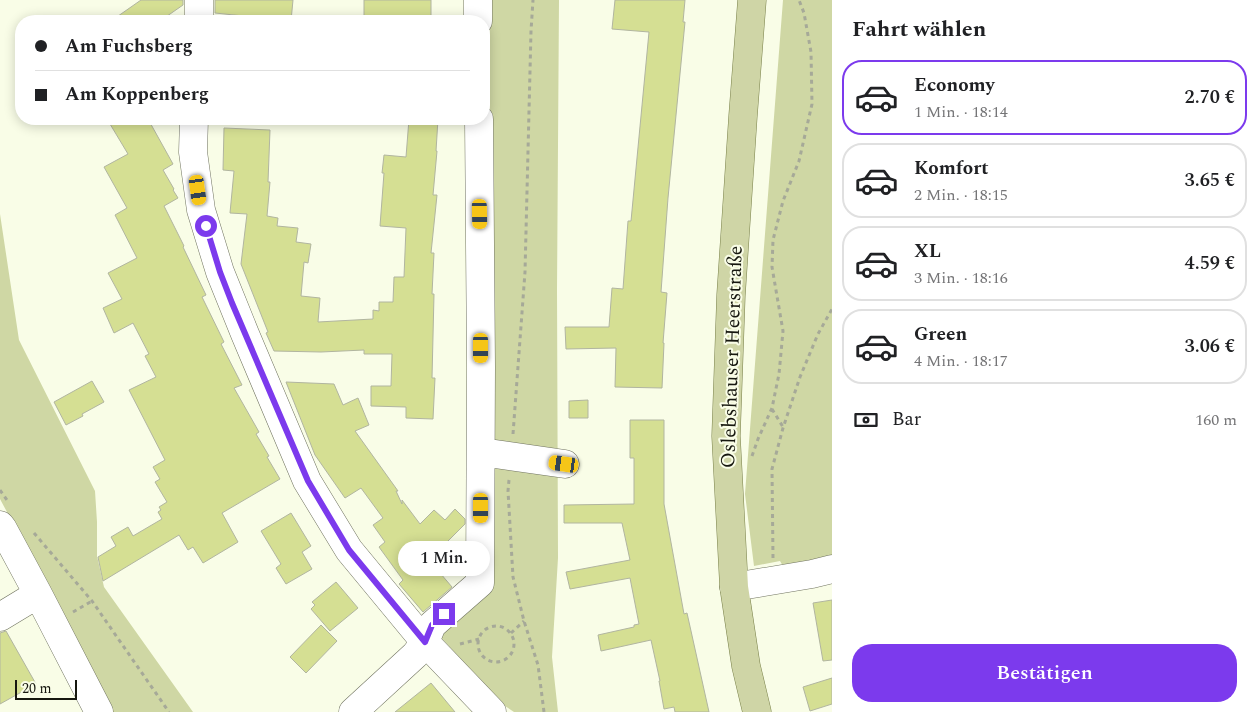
<!DOCTYPE html>
<html lang="de">
<meta charset="utf-8">
<style>
body{margin:0;font-family:Spectral,serif;background:#f6f6f6;color:#202124;height:100vh;display:flex;flex-direction:column;font-size:19px;white-space:nowrap}
*{box-sizing:border-box;margin:0}
p{font-size:16px;color:#757577}
.icon{flex:none;width:28px;height:28px;fill:none;stroke:currentColor;stroke-width:2;stroke-linecap:round;stroke-linejoin:round}
.map{position:relative;flex:1;overflow:hidden}
.panel{display:flex;flex-direction:column;background:#fff;width:425px}
.panel>*{flex:none}
.top-card{position:absolute;left:15px;top:15px;width:475px;height:110px;border-radius:20px;box-shadow:0 2px 12px #0003;display:grid;align-content:center;height:110px;padding:0 20px;background:#fff}
.scale{position:absolute;left:15px;bottom:12px;width:62px;box-sizing:border-box;padding-left:5px;border:2px solid #16170f;border-top:0;font-size:14px;line-height:18px;white-space:nowrap;color:#16170f;-webkit-text-stroke:4px #f9fde7;paint-order:stroke}
.end{position:absolute;width:22px;height:22px;margin:-11px;border:6px solid #7c3aed;background:#fff;box-shadow:0 0 0 2px #fff}
.from{border-radius:50%}
.bubble{position:absolute;height:35px;border-radius:18px;background:#fff;box-shadow:0 2px 12px #0003;font-size:16px;font-weight:600;line-height:35px;text-align:center}
.car{position:absolute;width:15px;height:30px;margin:-15px -8px;border-radius:6px;box-shadow:0 0 4px 1px #0007;background:linear-gradient(#f5c518 24%,#345 0 40%,#f5c518 0 76%,#345 0 86%,#f5c518 0)}
.top-card b{display:flex;align-items:center;gap:18px;height:48px;font-size:19px}
.top-card b+b{border-top:1px solid #e0e0e0}
.top-card i{width:12px;height:12px;background:#202124}
ul{padding:0;list-style:none}
li{display:flex;align-items:center;gap:15px;height:75px;margin:0 10px 8px;padding:0 10px;border:2px solid #e0e0e0;border-radius:20px}
li div{flex:1}
li b{display:block;font-size:19px}
li em{font-style:normal;font-weight:600}
li.current{border-color:#7c3aed}
li>.icon{width:45px;height:45px;stroke-width:1.5}
h2{padding:0 20px;font-size:22px;line-height:60px}
.pay{display:flex;align-items:center;gap:12px;height:55px;padding:0 20px;font-size:19px}
.pay p{margin-inline-start:auto}
.primary-button{display:flex;gap:10px;margin-top:auto;padding:10px 20px}
.primary-button a{flex:1;height:58px;border-radius:20px;background:#7c3aed;color:#fff;font-size:20px;font-weight:600;line-height:58px;text-align:center}
main{display:flex;flex:1;min-height:0}
.map>svg:first-child{display:block}
.green{fill:#cfd7a4}
.building{fill:#d5df93;stroke:#b1b5a0}
.lines{fill:none;stroke-linecap:round;stroke-linejoin:round}
.minor-casing{stroke:#707360;stroke-width:29}
.major-casing{stroke:#79804a;stroke-width:29}
.path{stroke:#a6a998;stroke-width:3;stroke-dasharray:4 4;stroke-linecap:butt}
.minor{stroke:#fff;stroke-width:28}
.major{stroke:#cfd5a6;stroke-width:28}
.route{stroke:#7c3aed;stroke-width:6}
.labels{text-anchor:middle;dominant-baseline:central;stroke-width:4;stroke-linejoin:round;paint-order:stroke}
.street-label{font-size:20px;fill:#16170f;stroke:#f9fde7}
</style>
<main>
<div class="map">
<svg width="832" height="712" viewBox="0 0 832 712">
<rect width="100%" height="100%" fill="#f9fde7"/>
<path class="green" d="M490,0H559L557,290L558,558L552,657L558,712H514L499,702L438,634L489,586Z
M783,0H832V577L794,585L780,561L754,566L745,494Z
M0,214L19,340L95,491L97,522V556L104,587L193,712H111L22,540L0,499Z"/>
<path class="building" d="M141,0H183V5L160,21H111Z
M215,0H293L291,21L215,13Z
M364,0H431V21H364Z
M615,0H685L683,22H685L668,198L661,292L667,293L663,343H664L662,388L615,387L616,348L566,349L565,327H609L612,288L623,289L628,221H631L649,32L612,29Z
M107,119H148L173,164L163,170L174,189L173,190L178,198L164,206L184,246L183,247L206,295L202,297L224,342L221,344L242,385L234,388L259,432L256,434L269,456L267,457L280,479L222,513L238,542L203,563L193,547L188,550L179,535L103,581L98,557L116,546L111,537L128,527L133,536L162,519L158,512L161,510L159,507L167,502L155,482L160,479L153,467L165,460L129,390L156,377L145,356L149,354L133,323L114,333L103,308L122,299L108,273L137,258L115,215L127,208L104,167L128,154Z
M409,119H438L436,151H437L433,195H437L431,253H434L432,294H434L432,378H435L433,419L406,418V407L371,406V386H391L392,354H364V350L321,352L274,351L266,333L268,332L241,264L247,214L230,213L234,171L223,170L224,128L270,130L268,182H270L267,216L278,218L277,226L298,228L296,242L311,244L308,263L304,262L301,296L320,298L318,322L373,319V310L379,311V302H393L394,277H404L406,228L380,226L384,173H382L384,155L406,157Z
M92,381L104,402L82,414L83,416L66,425L54,402Z
M286,382L334,384L343,405L358,398L369,425L355,431L398,491H396L402,504V500L420,524L434,510L445,520L455,509L465,519V524L429,560L452,587L423,612L399,584L403,580L379,547L385,542L373,525L383,518L361,488L345,498L315,455Z
M588,400V418H569V401Z
M630,420H664V504L684,614L687,613L709,712H675L674,707L664,709L659,681H660L651,640L601,651L598,635L634,627V625L639,624L630,578L570,589L566,572L630,560L622,523H564V505L634,504V458H630Z
M291,513L311,546L302,552L312,569L286,584L276,568L281,564L261,531Z
M336,582L358,608L330,631L311,609L315,605L312,602Z
M832,600V660L823,661L813,603Z
M321,625L337,641L306,673L290,657Z
M6,631L36,684L0,704V633Z
M832,678V704L810,711L803,687Z
M431,683L455,712H395Z"/>
<g class="lines">
<g class="minor-casing">
<path id="minor" d="M199,0V21
M478,0V21
M194,119L193,152L201,210L220,272L245,334L307,481L349,550L425,642L492,712
M481,452L565,464
M0,525L3,529L38,594L99,712
M734,587L812,574L832,569
M0,617L38,594
M353,712L415,655L425,642L432,625L480,583L481,367L479,119"/>
</g>
<g class="major-casing">
<path id="major" d="M752,0L743,116L731,295L726,436L734,587L746,666L757,712"/>
</g>
<path class="path" d="M772,409L783,427
M513,434L525,272L531,31L533,0
M752,456L758,439L772,408L779,374L783,331L772,267L773,240L783,201L799,161L812,104L811,52L804,13L799,0
M509,480L508,491L513,577L524,621L538,665L544,712
M0,490L9,503
M34,533L92,601L169,712
M773,558L772,469L783,428L800,377L818,334L832,309
M73,612L92,601
M478 644a18 18 0 1 1 36 0a18 18 0 1 1-36 0Z
M511,633L524,621
M460,644L479,639"/>
<use href="#minor" class="minor"/>
<use href="#major" class="major"/>
</g>
<g class="lines">
<path class="route" d="M206,226L220,272L232,303L308,481L349,550L425,642L432,625L444,614"/>
</g>
<g class="labels">
<g class="street-label">
<text transform="translate(732 357) rotate(-88)">Oslebshauser Heerstraße</text>
</g>
</g>
</svg>
<div class="scale">20 m</div>
<i class="end from" style="left:206px;top:226px"></i>
<i class="end" style="left:444px;top:614px"></i>
<div class="bubble" style="left:398px;top:541px;width:92px">1 Min.</div>
<i class="car" style="left:198px;top:190px;rotate:172deg"></i>
<i class="car" style="left:480px;top:214px;rotate:179deg"></i>
<i class="car" style="left:481px;top:348px;rotate:180deg"></i>
<i class="car" style="left:564px;top:464px;rotate:278deg"></i>
<i class="car" style="left:481px;top:508px;rotate:180deg"></i>
<div class="top-card">
<b><i class="from"></i>Am Fuchsberg</b>
<b><i></i>Am Koppenberg</b>
</div>
</div>
<section class="panel">
<h2>Fahrt wählen</h2>
<ul>
<li class="current"><svg class="icon" aria-label="car" viewBox="0 0 24 24"><path d="M5 17H2v-5l4-1 3-4h7l3 4 3 1v5h-3M9 17h6M6 11h13"/><circle cx="7" cy="17" r="2"/><circle cx="17" cy="17" r="2"/></svg><div><b>Economy</b><p>1 Min. · 18:14</p></div><em>2.70 €</em></li>
<li><svg class="icon" aria-label="car" viewBox="0 0 24 24"><path d="M5 17H2v-5l4-1 3-4h7l3 4 3 1v5h-3M9 17h6M6 11h13"/><circle cx="7" cy="17" r="2"/><circle cx="17" cy="17" r="2"/></svg><div><b>Komfort</b><p>2 Min. · 18:15</p></div><em>3.65 €</em></li>
<li><svg class="icon" aria-label="car" viewBox="0 0 24 24"><path d="M5 17H2v-5l4-1 3-4h7l3 4 3 1v5h-3M9 17h6M6 11h13"/><circle cx="7" cy="17" r="2"/><circle cx="17" cy="17" r="2"/></svg><div><b>XL</b><p>3 Min. · 18:16</p></div><em>4.59 €</em></li>
<li><svg class="icon" aria-label="car" viewBox="0 0 24 24"><path d="M5 17H2v-5l4-1 3-4h7l3 4 3 1v5h-3M9 17h6M6 11h13"/><circle cx="7" cy="17" r="2"/><circle cx="17" cy="17" r="2"/></svg><div><b>Green</b><p>4 Min. · 18:17</p></div><em>3.06 €</em></li>
</ul>
<div class="pay"><svg class="icon" aria-label="cash" viewBox="0 0 24 24"><path d="M3 7h18v10H3z"/><circle cx="12" cy="12" r="2"/></svg>Bar<p>160 m</p></div>
<div class="primary-button"><a>Bestätigen</a></div>
</section>
</main>
